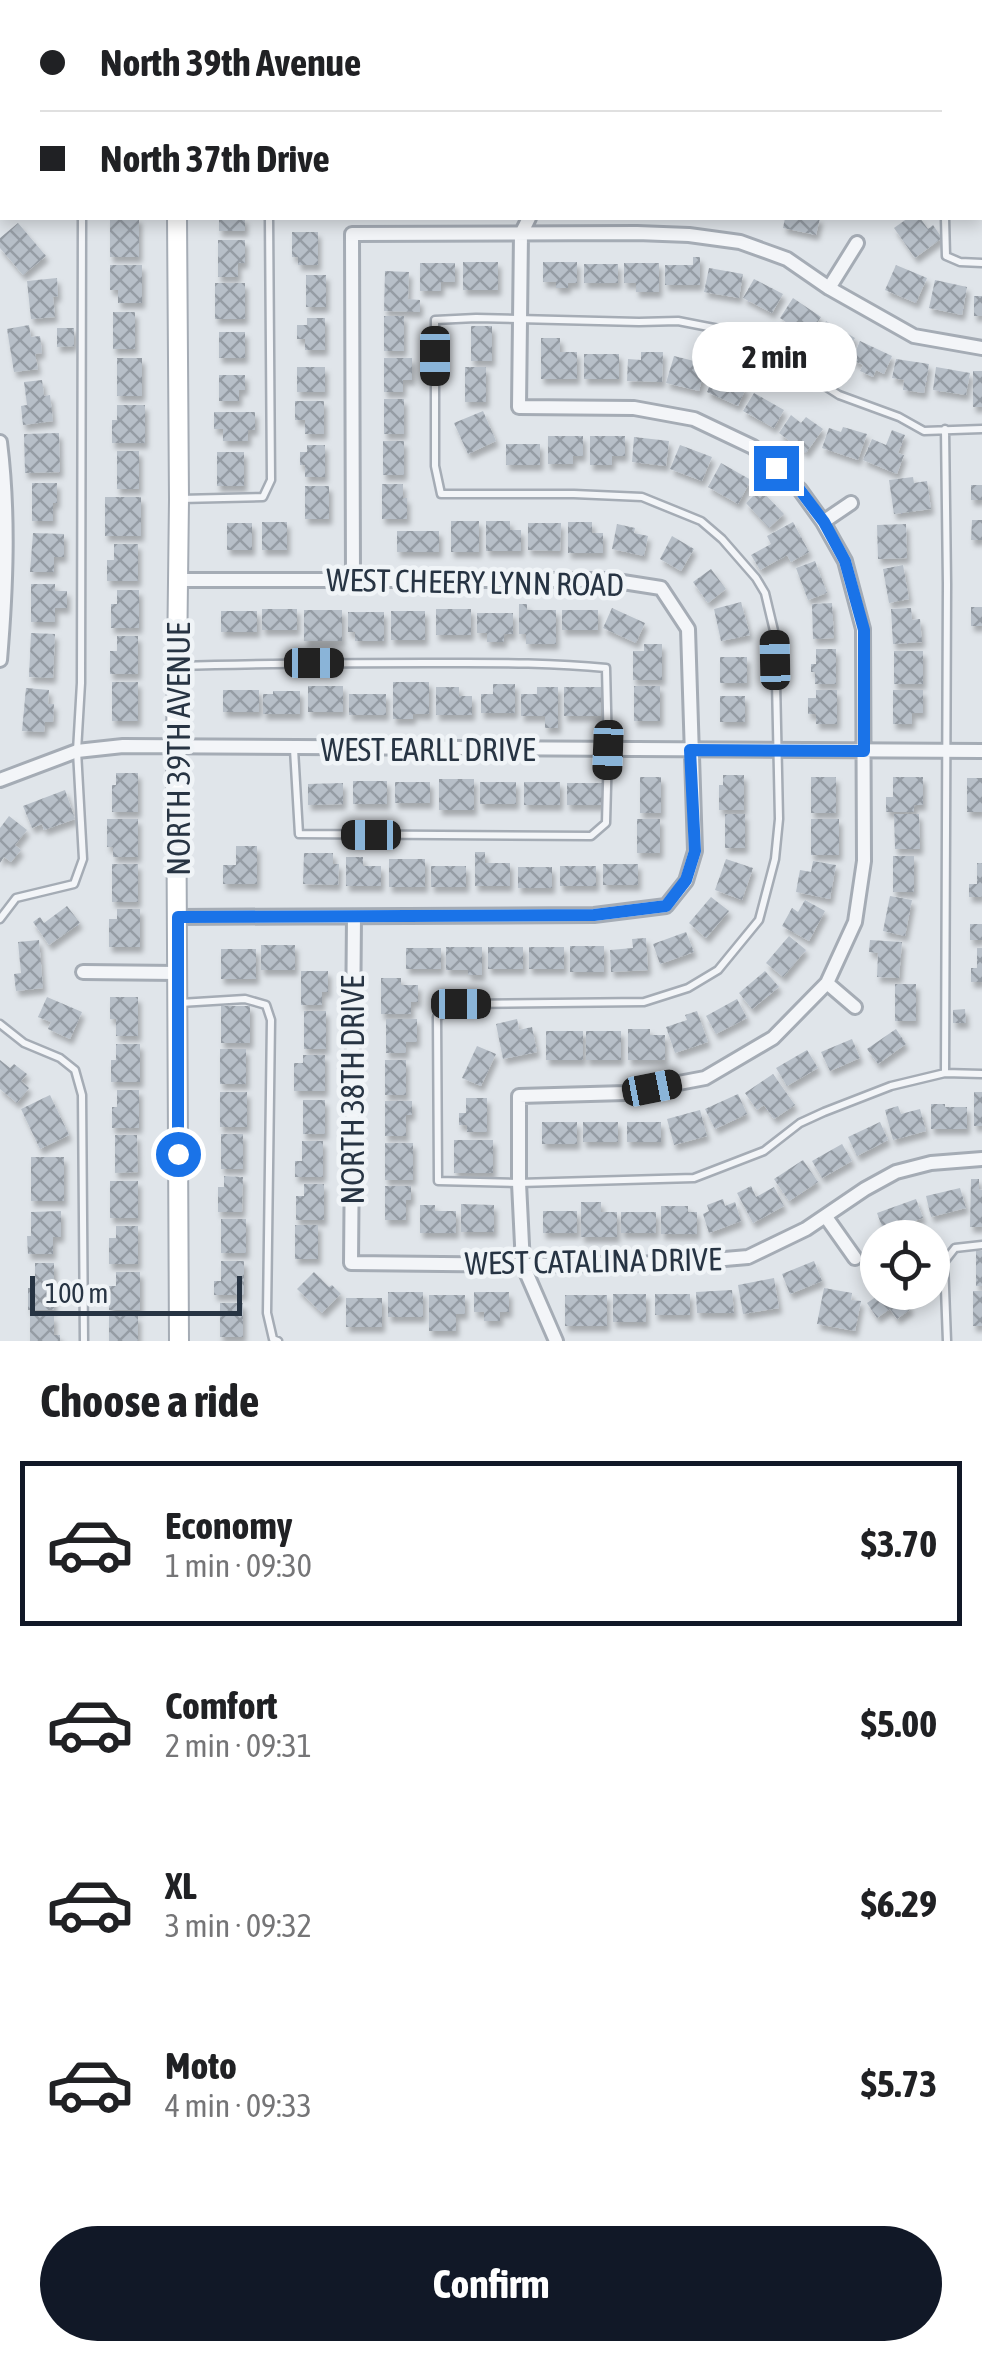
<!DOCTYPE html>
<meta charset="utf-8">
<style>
body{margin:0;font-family:"Asap Condensed",sans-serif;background:#f6f6f6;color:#202124;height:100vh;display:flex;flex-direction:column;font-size:38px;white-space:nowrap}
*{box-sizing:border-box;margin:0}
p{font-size:32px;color:#757577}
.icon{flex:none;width:55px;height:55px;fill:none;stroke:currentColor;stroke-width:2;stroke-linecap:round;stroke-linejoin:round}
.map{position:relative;height:1341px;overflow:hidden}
.sheet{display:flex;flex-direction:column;background:#fff;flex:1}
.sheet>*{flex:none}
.banner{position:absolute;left:0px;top:0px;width:982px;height:220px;box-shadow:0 5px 15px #0003;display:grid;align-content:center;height:220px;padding:0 40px;background:#fff}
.controls{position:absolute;left:860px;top:1220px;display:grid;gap:20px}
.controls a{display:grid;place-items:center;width:90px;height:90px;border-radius:50%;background:#fff;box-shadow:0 5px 15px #0003;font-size:50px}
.scale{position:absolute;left:30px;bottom:25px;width:212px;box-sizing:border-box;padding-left:10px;border:5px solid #273443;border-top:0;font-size:28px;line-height:35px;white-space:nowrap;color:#273443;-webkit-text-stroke:8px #f0f4f7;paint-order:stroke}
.end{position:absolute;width:45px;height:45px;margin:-22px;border:12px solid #1a73e8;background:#fff;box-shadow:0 0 0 5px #fff}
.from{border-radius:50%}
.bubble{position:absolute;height:70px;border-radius:35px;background:#fff;box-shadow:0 5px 15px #0003;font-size:32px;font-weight:700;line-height:70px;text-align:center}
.car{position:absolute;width:30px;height:60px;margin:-30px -15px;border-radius:12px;box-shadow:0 0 8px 2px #0007;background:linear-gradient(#222 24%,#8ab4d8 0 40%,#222 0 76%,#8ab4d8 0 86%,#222 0)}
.banner b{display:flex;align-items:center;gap:35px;height:95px;font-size:38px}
.banner b+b{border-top:2px solid #e0e0e0}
.banner i{width:25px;height:25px;background:#202124}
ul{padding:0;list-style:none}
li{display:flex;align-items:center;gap:30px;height:165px;margin:0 20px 15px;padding:0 20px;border:5px solid transparent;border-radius:0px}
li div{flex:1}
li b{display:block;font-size:38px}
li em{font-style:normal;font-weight:700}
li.active{border-color:#111827}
li>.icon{width:90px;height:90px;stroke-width:1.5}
h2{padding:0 40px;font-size:45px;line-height:120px}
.action{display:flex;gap:20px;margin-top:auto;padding:20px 40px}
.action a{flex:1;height:115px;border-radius:60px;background:#111827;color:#fff;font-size:40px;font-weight:700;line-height:115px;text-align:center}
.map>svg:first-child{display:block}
.building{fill:url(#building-cross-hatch);filter:url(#shadow)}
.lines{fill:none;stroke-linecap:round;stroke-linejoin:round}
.lane-casing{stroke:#a5acb5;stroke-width:11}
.street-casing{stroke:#a5acb5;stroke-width:18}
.secondary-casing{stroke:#a5acb5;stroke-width:22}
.lane{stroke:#f3f5f8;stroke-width:6}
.street{stroke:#f3f5f8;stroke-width:12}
.secondary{stroke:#fff;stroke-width:18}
.route{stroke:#1a73e8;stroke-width:12}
.labels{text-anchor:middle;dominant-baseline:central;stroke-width:9;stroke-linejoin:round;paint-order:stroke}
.street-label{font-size:32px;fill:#273443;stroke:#f0f4f7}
</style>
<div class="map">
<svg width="982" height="1341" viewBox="0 0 982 1341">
<defs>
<pattern id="building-cross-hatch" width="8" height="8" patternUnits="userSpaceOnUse" patternTransform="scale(2.5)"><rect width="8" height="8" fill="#b7bfc8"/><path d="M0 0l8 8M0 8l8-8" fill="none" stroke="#959ca4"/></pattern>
<filter id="shadow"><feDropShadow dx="3" dy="5.5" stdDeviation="2.5" flood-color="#0004"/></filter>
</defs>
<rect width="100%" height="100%" fill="#e0e5ea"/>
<path class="building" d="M110,218H139V257H110Z
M219,218H245V231H219Z
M785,218H820L816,235L783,228Z
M908,218H920L928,229L933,225L942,238L915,258L894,228Z
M18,223L46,256L23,275L0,248V238Z
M292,232H318V265H298V257H292Z
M218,240H245V263H238V277H218Z
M693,257H700V285H665V265H693Z
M463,262H498V290H463Z
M543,262H577V283H568V288H556V282H543Z
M420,263H455V282H441V291H420Z
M624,263H659V292H636V283H624Z
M584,264H618V283H584Z
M110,265H142V303H118V290H110Z
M896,265L927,278L916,303L885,290Z
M709,268L743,274L739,298L704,292Z
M385,271L409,272L408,299L420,300V312L384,311Z
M306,275H326V307H306Z
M57,278L58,296L53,297L55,317L31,319L27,281Z
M754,279L783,294L772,313L743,298Z
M935,280L967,287L962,315L929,308Z
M215,283H245V319H215Z
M974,296H982V316H974Z
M793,298L821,317L808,337L780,318Z
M113,312H135V349H113Z
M384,316H404V351H384Z
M307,318H325V350H305V339H297V325H307Z
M826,321L855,338L842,361L813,344Z
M29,325L31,337L40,336L42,353L35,354L38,369L14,372L7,329Z
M471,326H492V361H471Z
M57,328H74V346L57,347Z
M219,332H245V358H219Z
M541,338H560V352H577V379H541Z
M860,341L892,356L884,374L876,370L873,377L860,371L863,365L852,360Z
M641,352H663L662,382L627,381L628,359L641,360Z
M584,354H619V379H584Z
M674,356L706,364L699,391L666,383Z
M117,358H142V396H117Z
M384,358H412V380H403V392H384Z
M896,359L929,364L924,393L903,390L904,380L892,378Z
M297,367H325V392H297Z
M465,367H486V402H465Z
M936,367L970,373L966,395L933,390Z
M973,371H982V407H973Z
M727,372L740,378L737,384L746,388L738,406L707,392L714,375L724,379Z
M219,375H245V390H239V401H219Z
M42,380L44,396L50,395L53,421L23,425L21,406L27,405L24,382Z
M754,393L784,410L774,428L743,411Z
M384,399H404V434H384Z
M295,401H324V434H305V420H295Z
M117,405H145V443H112V420H117Z
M483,411L496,441L468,454L454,423Z
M214,412H255V430H248V441H223V429H214Z
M791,415L801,423L806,417L823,429L806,453L779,433Z
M843,427L867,434L858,460L822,448L829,428L841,432Z
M892,430L905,435L898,453L904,455L897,474L863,460L872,439L886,445Z
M59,433L60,472L25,473L24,434Z
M548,436H583V456H573V464H548Z
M590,436H625V456H612V465H590Z
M634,437L669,441L666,466L632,462Z
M383,441H404V475H383Z
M506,444H540V465H506Z
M307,445H325V477H305V465H300V452H307Z
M680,445L712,457L702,481L670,469Z
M117,451H139V489H117Z
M217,452H244V486H217Z
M721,463L751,480L738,504L708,487Z
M913,477L914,483L927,481L931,509L894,514L889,480Z
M32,483H57V503H53V521H32Z
M382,484H403V498H407V519H382Z
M971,485H982V500H971Z
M305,486H329V519H305Z
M760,489L784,514L769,528L746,503Z
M105,497H141V536H105Z
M972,520H982V540H971Z
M451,521H479V552H451Z
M486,521H510V530H521V551H486Z
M262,522H287V550H262Z
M568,522H592V533H603V553H568Z
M793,522L809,552L791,562L787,555L760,570L751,555L771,544L767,536Z
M227,523H252V550H227Z
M528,523H561L560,551L528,550Z
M617,524L635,528L634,533L648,536L644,556L612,549Z
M906,524L907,558L878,559L877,525Z
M397,531H439V552H397Z
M33,533L64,534V557H54V572H30Z
M672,536L694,549L681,571L660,559Z
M114,544H138V581H107V560H114Z
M815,561L827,593L808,600L796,568Z
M903,565L909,599L889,603L883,569Z
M711,569L726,589L708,603L693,582Z
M31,584H55V591H67V608H55V622H31Z
M117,590H139V628H111V604H117Z
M741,602L750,635L721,641L714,609Z
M832,603L834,638L813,639L812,604Z
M519,604H527V610H556V644H526V634H519Z
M971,607H982V626H971Z
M612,608L645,623L636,643L603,628Z
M911,608L912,620L920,619L922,642L893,644L891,609Z
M262,609H297V630H262Z
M436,609H471V635H436Z
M304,610H342V641H304Z
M562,610H598V630H562Z
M221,611H257V632H221Z
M391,611H425V640H391Z
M348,612H384V641H355V632H348Z
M477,613H513V634H504V642H487V633H477Z
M31,633L55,634L53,678L29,677Z
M117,636H138V674H110V651H117Z
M644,644H662V680H633V651H644Z
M816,649H836V684H815V672H811V664H816Z
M894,651H923V684H894Z
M720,657H747V683H720Z
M112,682H138V721H112Z
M393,682H429V714H413V719H393Z
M493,684H515V713H481V694H493Z
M308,686H343V712H308Z
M634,686H660V721H634Z
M436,687H459V696H472V715H436Z
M537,687H558V728H545V716H521V694H537Z
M564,687H601V716H564Z
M26,688L49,690L48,704H54L53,722H45L44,732L22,731Z
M223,690H259V712H223Z
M816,690H837V724H816V714H808V698H816Z
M893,690H923V713H912V724H893Z
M273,691H300V714H263V694H273Z
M349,694H386V715H349Z
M720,696H745V722H720Z
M116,773H138V812H112V785H116Z
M723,775H744V810H719V785H723Z
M640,777H661V813H640Z
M811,777H836V813H811Z
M893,777H923V805H914V812H886V797H893Z
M967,778H982V812H967Z
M439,779H474V810H439Z
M353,781H387V804H353Z
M395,782H430V803H395Z
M480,782H516V804H480Z
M524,782H560V805H524Z
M343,783V804L308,805V784Z
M567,783H602V805H567Z
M65,790L75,819L44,830L42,824L32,828L23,806Z
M725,814H745V848H725Z
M894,814H919L920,849H895Z
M9,816L27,830L15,845L21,850L11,862L4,857L0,863V828Z
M107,819H138V857H113V847H107Z
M637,819H660V853H637Z
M811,819H839V855H811Z
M236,846H257V884H223V865H236Z
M475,852H485V863H510V886H475Z
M304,853H333V864H339L338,885L303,884Z
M893,856H914V892H893Z
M346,857H363V866H381V886H346Z
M389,859H425V887H389Z
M726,859L753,868L742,900L715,890Z
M813,861L836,865L830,899L796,892L800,870L811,872Z
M977,863H982V897H969V884H977Z
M112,864H138V902H112Z
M603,864H638V885H603Z
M431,866H466V887H431Z
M560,866H596V886H560Z
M518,867H552V888H518Z
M890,896L912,900L905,936L883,931Z
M711,897L729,911L706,938L689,923Z
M805,900L825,911L809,941L782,926L792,908L798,912Z
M67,906L80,923L49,945L33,922L40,917L44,923Z
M117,909H140V947H109V919H117Z
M970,924H982V940H970Z
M686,932L694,952L660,964L653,944Z
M789,936L806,950L783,977L766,963Z
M646,938L648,970L611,972L610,950L633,948L632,939Z
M39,940L43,988L16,991L14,974L21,973L18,942Z
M870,940L902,942L899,978L877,977L878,953L869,952Z
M261,945H295V970H261Z
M570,946H604V972H570Z
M446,947H482V975H468V970H446Z
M488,947H523V969H488Z
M529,947H564V969H529Z
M406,948H441V969H406Z
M977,948H982V982H971V968H977Z
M221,949H256V979H221Z
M301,971H328V992H322V1005H301Z
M765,971L779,987L752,1009L739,993Z
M381,978H401V985H418V1002H411V1014H381Z
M895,984H916V1021H895Z
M47,997L82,1012L70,1039L48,1029L51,1022L38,1017Z
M110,997H138V1036H116V1019H110Z
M737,999L747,1018L716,1034L706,1016Z
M221,1006H250V1043H221Z
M965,1009L966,1023H953V1010Z
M304,1011H326V1049H304Z
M697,1011L708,1042L675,1053L666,1027L687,1020L685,1015Z
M386,1019H417V1042H406V1053H386Z
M517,1019L519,1030L532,1027L537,1052L503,1059L496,1024Z
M628,1029H650V1035H665V1060H628Z
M896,1029L906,1044L878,1064L867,1049Z
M546,1031H583V1060H546Z
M586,1031H621V1060H586Z
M852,1039L860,1058L830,1071L821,1052Z
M116,1044H140V1082H111V1060H116Z
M477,1046L496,1054L481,1086L462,1078Z
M220,1049H246V1084H220Z
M807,1050L818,1068L787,1086L776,1068Z
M303,1055H325V1091H294V1063H303Z
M0,1060L10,1068L14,1064L27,1074L21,1081L29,1088L17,1103L0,1089Z
M385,1060H406V1095H385Z
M773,1074L795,1105L774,1119L764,1105L757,1110L745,1093Z
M117,1090H139V1128H112V1107H117Z
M220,1092H247V1127H220Z
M974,1092H982V1126H974Z
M738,1094L747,1114L715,1129L705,1109Z
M50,1095L69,1135L40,1149L21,1109Z
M466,1098H487V1132H467V1125H459V1113H466Z
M303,1100H325V1134H303Z
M385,1101H412V1115H406V1136H385Z
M931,1104H945V1107H967V1129H931Z
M898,1106L901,1114L920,1109L926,1131L893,1140L885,1110Z
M700,1110L707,1136L674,1145L667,1119Z
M542,1122H577V1144H542Z
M583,1122H618V1142H583Z
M627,1122H661V1142H627Z
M880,1122L888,1140L857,1156L848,1137Z
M221,1134H243V1169H221Z
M115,1135H137L138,1172L115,1173Z
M454,1140H493V1173H454Z
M302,1141H323V1177H295V1161H302Z
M385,1143H413V1180H385Z
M842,1144L852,1161L822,1178L812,1161Z
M31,1157H64V1201H31Z
M803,1160L818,1182L789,1201L774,1179Z
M224,1176L243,1177L242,1212H218V1187H224Z
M971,1179H979V1189L982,1190V1227H970Z
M110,1181H138V1218H110Z
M304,1184H324V1220H296V1196H304Z
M385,1186H411V1200H406V1220H385Z
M751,1186L756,1197L774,1187L784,1206L753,1223L737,1193Z
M960,1188L966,1208L931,1217L926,1196Z
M723,1199L725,1206L735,1202L741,1221L709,1233L703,1214L709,1211L707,1205Z
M916,1199L923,1218L884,1232L877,1213Z
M581,1202H601V1212H617V1237H581Z
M461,1204L494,1205V1232H461Z
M420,1205H435V1211H456V1233H420Z
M661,1206H688V1212H697V1234H661Z
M61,1211V1237H53V1254H28L27,1236H31V1212Z
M543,1211H577V1233H543Z
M621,1212H656V1233H621Z
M221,1219H246V1253H221Z
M295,1225H318V1259H295Z
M116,1226H138V1264H109V1238H116Z
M976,1251H982V1286H976Z
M221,1261H244V1295H214V1281H221Z
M814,1261L822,1281L790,1294L782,1274Z
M35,1263H54V1310H28V1288H35Z
M116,1272H140V1310H109V1286H116Z
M314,1272L329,1287L332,1285L341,1294L322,1313L297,1289Z
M774,1278L779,1308L743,1314L738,1285Z
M824,1288L852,1293L851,1300L861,1301L855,1331L817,1324Z
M732,1290L734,1313H697L696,1292Z
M973,1291H982V1326H973Z
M388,1292H423V1317H388Z
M474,1292H509V1312H500V1321H484V1312H474Z
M883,1292H900L911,1309L897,1319L890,1309L877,1318L867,1303Z
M613,1294H646V1322H613Z
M655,1294H690V1315H655Z
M429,1295H465V1314H456V1331H429Z
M565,1295H607V1326H565Z
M346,1298H382V1327H346Z
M220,1303H243V1337H220Z
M30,1316H54V1335H60V1341H30Z
M109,1316H138V1341H109Z"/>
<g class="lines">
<g class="lane-casing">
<path id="lane" d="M83,2V0
M0,174L2,177
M945,218L946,256L960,262L982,263
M945,429L947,584L945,1073
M982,429L924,431L899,417L839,395L763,346L719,329L678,321L639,322L476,318L435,320V466L441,494H574L642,497L701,521L722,539L756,578L765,593L775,635L779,819L775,859L759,920L718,970L688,988L644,1002L461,1004L437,1017L438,1181L519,1183L694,1178L764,1151L800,1123L824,1112L891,1086L945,1073L982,1074
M180,499L263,497L271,480L269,218
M180,666C263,663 345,663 428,663C487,663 547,662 606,668L608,750L606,823L591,836L299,834L294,749
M0,919L16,898L74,884L83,859L77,751L81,683L82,218
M180,1003L245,999L266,1005L271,1020L267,1313L273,1339L278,1341
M0,1024L24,1043L60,1058L75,1070L82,1095L84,1341
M947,1341L944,1262L955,1248L982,1245"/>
</g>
<g class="street-casing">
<path id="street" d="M570,2V0
M980,70H982
M529,218L521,234L519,407L634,408L694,419L753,447L800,490L823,522L845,561L863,629L864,861L855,922L827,983L773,1038L705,1078L626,1093L519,1096V1183L523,1265L556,1341
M829,288L857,243
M0,442C9,514 6,588 0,660
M823,522L851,503
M353,579L352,234L637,233L689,235L740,242L787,259L829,288L914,336L982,348
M0,780L77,751L123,746L982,751
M177,917L594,915L666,906L686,881L695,851L688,629L661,588L610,580H179
M354,917L351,1263L523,1265L678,1263L748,1257L806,1229L865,1189L896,1172L931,1163L982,1159
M83,972L177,973
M827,983L855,1007
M826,1217L855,1258"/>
</g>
<g class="secondary-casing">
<path id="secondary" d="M177,2V0
M177,218L179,499L176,747L179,1341"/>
</g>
<use href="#lane" class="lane"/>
<use href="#street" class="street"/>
<use href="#secondary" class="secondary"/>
</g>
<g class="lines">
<path class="route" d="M178,1154V917L594,915L666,906L686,880L695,851L690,750L864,751V630L845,561L824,522L800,490L776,468"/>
</g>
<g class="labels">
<g class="street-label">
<text transform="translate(475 582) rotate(1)">WEST CHEERY LYNN ROAD</text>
<text transform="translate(178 749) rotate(-90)">NORTH 39TH AVENUE</text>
<text x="428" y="749">WEST EARLL DRIVE</text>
<text transform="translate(352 1090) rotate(-90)">NORTH 38TH DRIVE</text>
<text transform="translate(593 1261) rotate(-1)">WEST CATALINA DRIVE</text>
</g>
</g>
</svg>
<div class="controls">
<a><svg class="icon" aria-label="locate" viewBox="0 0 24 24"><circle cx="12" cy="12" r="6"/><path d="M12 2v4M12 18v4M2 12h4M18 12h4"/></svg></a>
</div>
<div class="scale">100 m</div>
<i class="end from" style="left:178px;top:1154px"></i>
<i class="end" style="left:776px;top:468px"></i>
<div class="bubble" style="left:692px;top:322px;width:165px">2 min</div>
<i class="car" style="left:435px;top:356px;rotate:180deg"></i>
<i class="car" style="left:775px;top:660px;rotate:359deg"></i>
<i class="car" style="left:314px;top:663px;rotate:90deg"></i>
<i class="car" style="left:608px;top:750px;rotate:182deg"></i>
<i class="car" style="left:371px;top:835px;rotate:270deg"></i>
<i class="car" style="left:461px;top:1004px;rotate:90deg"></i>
<i class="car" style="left:652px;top:1088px;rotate:79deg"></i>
<div class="banner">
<b><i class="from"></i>North 39th Avenue</b>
<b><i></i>North 37th Drive</b>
</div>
</div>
<section class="sheet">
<h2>Choose a ride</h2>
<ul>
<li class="active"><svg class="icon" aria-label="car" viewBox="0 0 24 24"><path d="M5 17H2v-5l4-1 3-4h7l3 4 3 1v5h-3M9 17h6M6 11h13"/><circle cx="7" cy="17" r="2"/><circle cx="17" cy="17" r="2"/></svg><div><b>Economy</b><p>1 min · 09:30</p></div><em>$3.70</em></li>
<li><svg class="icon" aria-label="car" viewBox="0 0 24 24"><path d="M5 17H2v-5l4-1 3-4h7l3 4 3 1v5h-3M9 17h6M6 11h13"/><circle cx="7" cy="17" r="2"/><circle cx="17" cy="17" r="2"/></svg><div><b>Comfort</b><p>2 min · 09:31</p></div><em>$5.00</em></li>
<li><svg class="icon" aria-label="car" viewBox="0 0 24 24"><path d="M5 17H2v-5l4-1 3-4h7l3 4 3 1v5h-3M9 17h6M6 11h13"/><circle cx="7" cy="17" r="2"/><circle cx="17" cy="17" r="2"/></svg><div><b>XL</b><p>3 min · 09:32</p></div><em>$6.29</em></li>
<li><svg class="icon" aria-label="car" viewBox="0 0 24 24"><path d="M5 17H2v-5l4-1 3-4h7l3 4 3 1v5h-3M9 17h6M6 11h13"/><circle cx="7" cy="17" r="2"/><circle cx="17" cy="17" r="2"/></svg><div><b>Moto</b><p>4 min · 09:33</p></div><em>$5.73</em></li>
</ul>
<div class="action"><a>Confirm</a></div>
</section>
